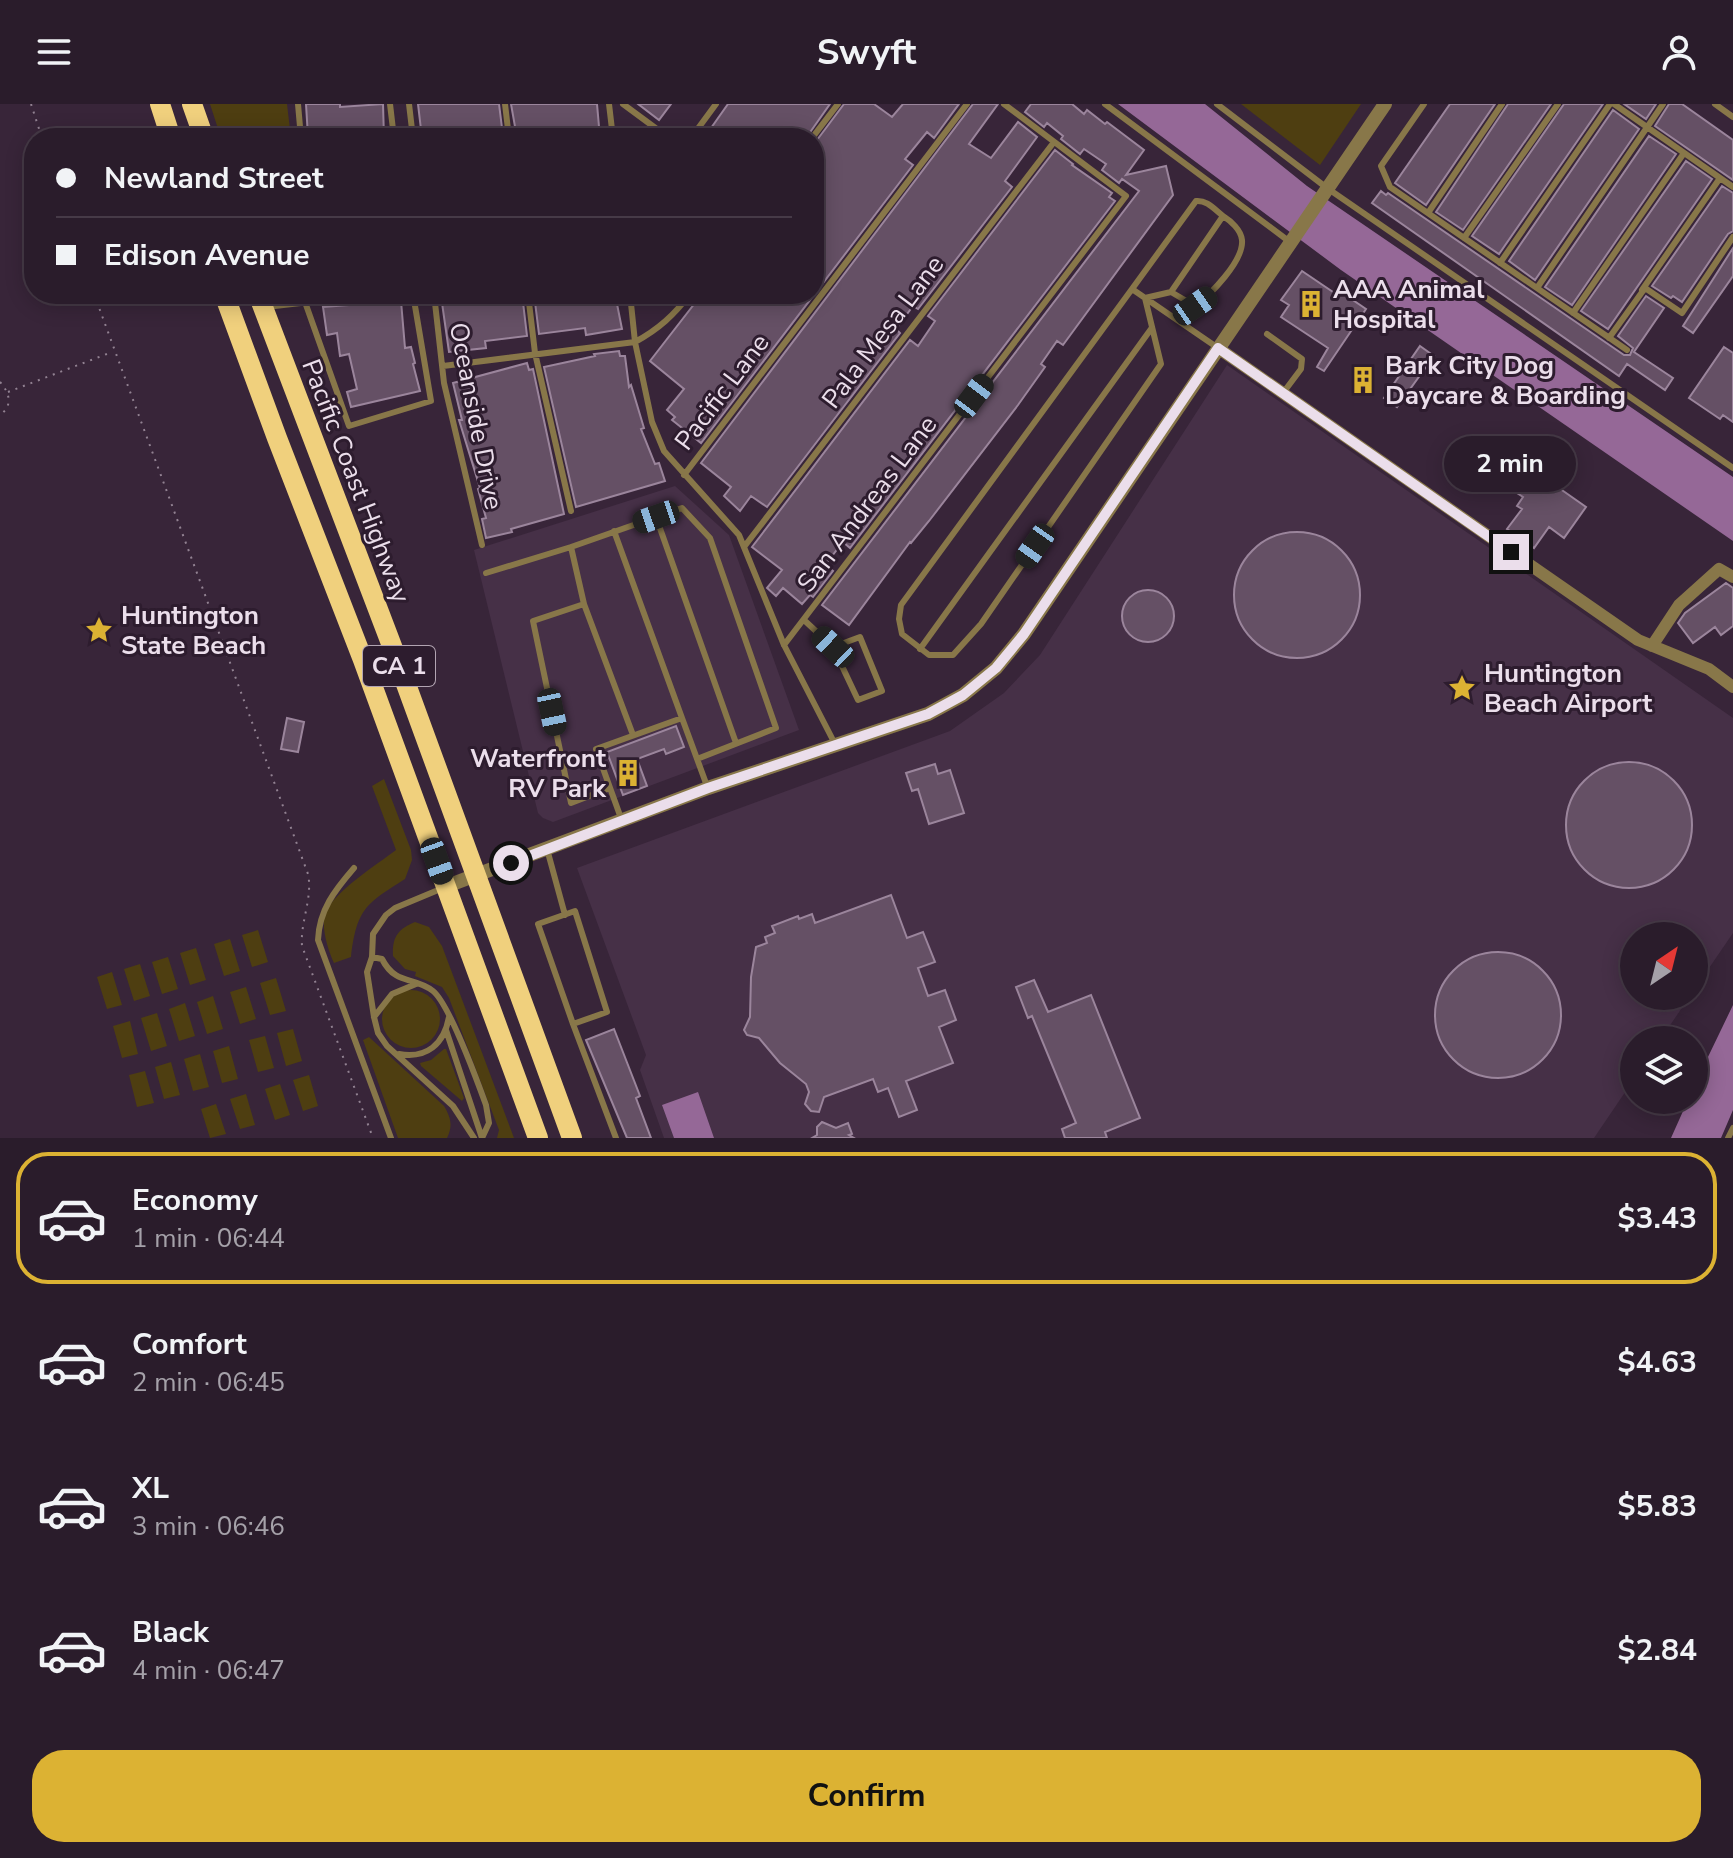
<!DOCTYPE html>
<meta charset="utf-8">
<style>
body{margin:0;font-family:"Nunito Sans",sans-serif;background:#322533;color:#f1f3f6;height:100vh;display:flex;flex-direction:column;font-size:30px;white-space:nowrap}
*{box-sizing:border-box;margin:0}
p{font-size:26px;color:#a5a1a9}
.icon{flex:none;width:44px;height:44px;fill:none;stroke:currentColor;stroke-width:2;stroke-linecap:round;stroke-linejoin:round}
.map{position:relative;height:1034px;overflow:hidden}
.panel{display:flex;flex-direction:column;background:#2a1c2b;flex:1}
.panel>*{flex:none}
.hud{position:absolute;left:24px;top:24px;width:800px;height:176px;border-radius:32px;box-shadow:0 4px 20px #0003,0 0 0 2px #463a47;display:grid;align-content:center;height:176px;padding:0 32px;background:#2a1c2b}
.needle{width:52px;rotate:35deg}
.buttons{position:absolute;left:1620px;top:818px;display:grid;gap:16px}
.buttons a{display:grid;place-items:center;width:88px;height:88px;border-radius:50%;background:#2a1c2b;box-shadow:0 4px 20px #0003,0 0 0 2px #463a47;font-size:40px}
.end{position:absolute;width:36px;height:36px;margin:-18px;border:10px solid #ebdeeb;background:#111;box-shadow:0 0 0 4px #111}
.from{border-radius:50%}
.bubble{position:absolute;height:56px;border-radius:28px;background:#2a1c2b;box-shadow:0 4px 20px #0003,0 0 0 2px #463a47;font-size:26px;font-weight:700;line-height:56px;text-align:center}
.car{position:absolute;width:24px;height:48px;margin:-24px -12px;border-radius:10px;box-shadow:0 0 6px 2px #0007;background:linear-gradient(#222 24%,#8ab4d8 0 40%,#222 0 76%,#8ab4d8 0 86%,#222 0)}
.hud b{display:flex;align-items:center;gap:28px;height:76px;font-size:30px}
.hud b+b{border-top:2px solid #463a47}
.hud i{width:20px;height:20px;background:#f1f3f6}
ul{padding:14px 0 0;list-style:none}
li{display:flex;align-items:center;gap:24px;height:132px;margin:0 16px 12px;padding:0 16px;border:4px solid transparent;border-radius:32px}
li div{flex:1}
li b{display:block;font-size:30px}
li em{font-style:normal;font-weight:700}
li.current{border-color:#dcb233}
li>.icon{width:72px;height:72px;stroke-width:1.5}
.primary-button{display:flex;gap:16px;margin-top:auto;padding:16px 32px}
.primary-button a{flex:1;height:92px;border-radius:32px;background:#dcb233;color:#111;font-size:32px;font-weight:700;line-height:92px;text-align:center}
header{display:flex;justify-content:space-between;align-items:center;height:104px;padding:0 32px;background:#2a1c2b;font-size:36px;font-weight:700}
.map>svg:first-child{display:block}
.built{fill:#463047}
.green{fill:#4e3e11}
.water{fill:#956897}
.building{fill:#655065;stroke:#9b859c;stroke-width:2}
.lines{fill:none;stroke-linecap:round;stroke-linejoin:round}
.path{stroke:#928292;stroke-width:2;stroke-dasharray:2 6;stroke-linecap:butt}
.service{stroke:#887749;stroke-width:6}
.minor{stroke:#887749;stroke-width:12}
.tertiary{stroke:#887749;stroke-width:14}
.trunk{stroke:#f0d07d;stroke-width:20}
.route{stroke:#ebdeeb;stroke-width:10}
.labels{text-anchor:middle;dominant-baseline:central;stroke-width:6;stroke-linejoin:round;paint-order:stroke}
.shield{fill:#2d1c2e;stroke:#b2a4b2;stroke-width:2}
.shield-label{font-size:24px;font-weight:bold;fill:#ebdeeb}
.poi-label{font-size:26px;font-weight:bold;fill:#ebdeeb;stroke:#2d1c2e;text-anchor:start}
.street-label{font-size:26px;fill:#ebdeeb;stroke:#2d1c2e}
</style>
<header><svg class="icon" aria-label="menu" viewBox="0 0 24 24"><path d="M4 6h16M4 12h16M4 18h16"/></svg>Swyft<svg class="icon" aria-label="person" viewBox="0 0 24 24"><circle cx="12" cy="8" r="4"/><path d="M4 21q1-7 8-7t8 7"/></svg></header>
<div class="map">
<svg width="1733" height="1034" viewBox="0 0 1733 1034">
<rect width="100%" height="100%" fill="#382539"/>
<path class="built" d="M1227,261L1733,614V829L1694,886V832H1634V892H1690L1660,936H1634V975L1594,1034H664L640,966L646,951L577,764L950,627L1004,589L1040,551Z
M675,382L729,431L799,626L553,718L543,714L538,709L474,446Z"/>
<path class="green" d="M210,0H287L291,34H221Z
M1241,0H1361L1320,61Z
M384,675L411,746L412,756L405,775C366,800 357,804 351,853L334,859C328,846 321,824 325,810C333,788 378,760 396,746L372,682Z
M415,818L429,823L442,842L514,1034H497L499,1026L449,894L442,883L415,872L416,868L405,865L393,852C392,833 398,825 415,818Z
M258,826L268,858L252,863L242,831Z
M230,835L240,867L224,872L214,840Z
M196,844L206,876L190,881L180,849Z
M168,853L178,885L162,890L152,858Z
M140,860L150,892L134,897L124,865Z
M112,868L122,901L107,905L97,873Z
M276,874L286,907L270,911L260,879Z
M246,883L256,915L240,920L230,888Z
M382 915a29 29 0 1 1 58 0a29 29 0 1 1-58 0Z
M213,892L223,925L207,930L197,898Z
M185,899L195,932L179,937L169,905Z
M157,909L167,942L151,947L141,914Z
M130,917L138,950L122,954L113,922Z
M293,925L302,957L286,962L277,929Z
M265,932L274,964L258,968L249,936Z
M369,933L444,1002C451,1014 453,1022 447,1034H398L363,936Z
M229,942L238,975L222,979L213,947Z
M444,945H446L464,994L462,997L421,962L420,959L431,956Z
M200,950L209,983L193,987L184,955Z
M171,958L180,991L164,995L155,963Z
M145,967L154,999L137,1003L129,971Z
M309,971L318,1002L303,1007L293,976Z
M280,980L290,1011L275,1016L265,985Z
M246,990L255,1021L240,1025L230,995Z
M216,1000L226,1030L210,1034L201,1005Z"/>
<path class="water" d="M1118,0H1205L1307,82L1733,373V437L1341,166Z
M1733,901V1006L1721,1034H1671L1688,996H1694V982Z
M698,988L714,1034H674L662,1001Z"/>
<path class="building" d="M306,0H340V3L383,0L384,34H349L348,30L308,33Z
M418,0H499L503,32L422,34Z
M511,0H597L600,34H562V30L540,32L541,34H517Z
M638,0H671L659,16Z
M728,0H830L806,34H704Z
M844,0H874L892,13L903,0H959L934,34L927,28L905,55L913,61L701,339L672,316L675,313L667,306L684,285L650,257L702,190H814V40Z
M973,0H998L969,40L991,54L1018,18L1037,33L1005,77L1012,83L918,205L913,202L896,225L900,229L767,403L751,392L740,407L724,392L731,383L701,359Z
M1031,0H1072L1084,10L1087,6L1105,20L1107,18L1144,46L1126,71L1166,62L1173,91L1063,241L1057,237L1041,260L1045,263L1018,301L929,417L911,439L910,438L849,521L822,501L1139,87L1122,75L1119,79L1102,66L1106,60L1084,45L1080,50L1061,35L1063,32L1047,19L1044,23L1025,8Z
M1450,0H1495L1426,101L1395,79Z
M1508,0H1551L1463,126L1436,108Z
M1564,0H1603L1499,150L1472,132Z
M1624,0H1656L1646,15Z
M1669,0H1682L1733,36V76L1655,22Z
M1613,6L1639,25L1535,176L1509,157Z
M1649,32L1676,50L1572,201L1545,183Z
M1055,46L1073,60L1072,61L1112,89L1109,93L1115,97L850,444L843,438L825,461L833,467L813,493L810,491L802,500L783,484L776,492L767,484L782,466L752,443L910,236L918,242L935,217L928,212Z
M1686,57L1712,75L1608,225L1581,207Z
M1722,82L1733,89V127L1728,130L1682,198L1673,192L1671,194L1652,182Z
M1381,87L1386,91L1388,89L1624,251H1630L1633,244L1618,232L1646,192L1664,204L1634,248L1673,274L1665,286L1627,260L1619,272L1372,99Z
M1733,144V172L1693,229L1683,222Z
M1302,167L1336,190L1338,186L1366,205L1324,267L1317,263L1328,244L1281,213L1289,201L1281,196Z
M459,190H522L527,232L485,237L486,244L449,248L441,192Z
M534,190H615L622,225L586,231L585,224L539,230Z
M401,197L405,244L411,243L415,259L413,260L420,287L351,303L347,288L357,285L349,250L340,252L337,229L327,231L323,203Z
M1420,242L1434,252L1397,303L1384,294Z
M1724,243L1733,249V318L1723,311L1720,315L1689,294Z
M619,247L620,252H625L629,283L631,281L644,324L641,325L655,360L659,359L665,377L576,403L544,263L595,252L594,250Z
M527,259L529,266L533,265L564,410L511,425L512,428L486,434L482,415L486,414L478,385L480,384L459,316H462L453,279Z
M1539,370L1586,403L1564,434L1549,423L1534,444L1507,425L1522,405L1517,402L1523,393L1517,389L1524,379L1529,383Z
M1234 491a63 63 0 1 1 126 0a63 63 0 1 1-126 0Z
M1726,479L1733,484V522L1721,531L1715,523L1693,539L1678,519L1685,509Z
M1122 512a26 26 0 1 1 52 0a26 26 0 1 1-52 0Z
M287,614L304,618L298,648L281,645Z
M676,622L684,643L666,650L664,645L637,655L647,682L623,691L607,648Z
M1566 721a63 63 0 1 1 126 0a63 63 0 1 1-126 0Z
M935,660L938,670L950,666L964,709L929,720L918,685L912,687L906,669Z
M891,791L907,834L923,828L935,858L918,864L928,892L945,886L956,916L939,923L953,959L906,977L917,1006L899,1013L888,984L878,988L873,975L824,993L819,1008L811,1007L805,1000L809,988L806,980L780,959L759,934L747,931L744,926L750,913L751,873L756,843L767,839L765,833L775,829L772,822L798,812L799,815L812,810L815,819Z
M1435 911a63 63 0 1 1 126 0a63 63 0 1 1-126 0Z
M1034,876L1048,908L1091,891L1140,1014L1105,1028L1107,1034H1065L1062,1025L1076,1019L1032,912L1028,914L1016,883Z
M614,925L640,992L636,994L651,1034H627L586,936Z
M822,1018L836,1024L848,1019L852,1030L849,1031L854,1034H812L817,1031V1023Z"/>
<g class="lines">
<path class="path" d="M31,0L42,34
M94,190L308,770C313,794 300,818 302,842L373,1034
M0,278C10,289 13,302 0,311
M8,288L112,248"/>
<path class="service" d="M298,0L301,34
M390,0L394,34
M409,0L413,34
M505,0L509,34
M609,0L613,34
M623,0L669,34
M1105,0L1290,138
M1217,0L1327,84L1733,364
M1424,0L1381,62L1390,83L1627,246
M1614,0L1733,83
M1715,0L1733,13
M691,34L716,0
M812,34L838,0
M1428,109L1502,0
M1464,134L1558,0
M1500,159L1610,0
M1537,184L1663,0
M1132,185L1196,97C1207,96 1214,105 1223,112C1231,117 1241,126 1242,136C1244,157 1210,191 1195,202L1171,188L1145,194L1161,260L981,520L953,551H929L902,530L899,515L901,501L1132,185L1218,244
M1642,186L1720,74
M1171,188L1223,112
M434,190L444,279L482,441
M528,190L535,249L571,407
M630,190L635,238L652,318L664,347L739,431L784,541L835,640
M305,198L349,322L431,297L413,190
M266,203L379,190
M1573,209L1684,49
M1267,230L1302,255L1301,265L1283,289
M1609,234L1645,184L1682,209L1733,133
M443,262L635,238C659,225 674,211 690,190
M684,371L967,0
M656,413L736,639
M614,427L682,614
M744,443L1054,38
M486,469L571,443
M584,500L633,631
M804,516L833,543L858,596L882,587L860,533L833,543
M784,541L1126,92L1004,0
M920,545L1151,225
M610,684L571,699L533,517L584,500L571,443L682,404L710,434L776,624L697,655
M622,717L596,645L682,614L707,682
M547,745L565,811
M354,764C335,786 319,806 318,836L391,1034
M443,784L395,804L386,811L373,830L372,853L367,868L374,913L378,929L387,942L453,1002L474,1034
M575,807L607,908L573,920L538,820Z
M372,853L382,855C396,882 414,872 433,887C449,900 478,979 486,1001L489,1019L482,1034
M374,913L392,890L416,880
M573,920L616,1034
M446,926L482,1034
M399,950C427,955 444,940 449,913
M1728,1034L1733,1024"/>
<path class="minor" d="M1218,244L1638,536L1709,565L1733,583
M1652,542L1679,501L1719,465L1733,473"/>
<path class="tertiary" d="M447,782L708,684L928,610L963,591L996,564L1024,530L1385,0"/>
<path class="trunk" d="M160,0L171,34
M192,0L204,34
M224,190L277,334L363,556L538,1034
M258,190L395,550L572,1034"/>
</g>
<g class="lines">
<path class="route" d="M511,759L708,684L928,610L963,591L996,564L1024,530L1218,244L1511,448"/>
</g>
<defs>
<g id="building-bare" transform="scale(2.16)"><path d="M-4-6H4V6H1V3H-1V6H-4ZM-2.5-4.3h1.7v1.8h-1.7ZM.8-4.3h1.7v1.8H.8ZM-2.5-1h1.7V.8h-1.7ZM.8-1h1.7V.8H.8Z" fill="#dcb233" stroke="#2d1c2e" stroke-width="2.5" paint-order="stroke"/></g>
<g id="sight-bare" transform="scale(2.16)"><path d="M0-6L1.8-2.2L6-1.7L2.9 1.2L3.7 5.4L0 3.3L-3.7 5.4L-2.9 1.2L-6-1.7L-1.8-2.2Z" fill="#dcb233" stroke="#2d1c2e" stroke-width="2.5" paint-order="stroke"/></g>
</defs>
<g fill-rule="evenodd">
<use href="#building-bare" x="1311" y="200"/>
<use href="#building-bare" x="1363" y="276"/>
<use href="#sight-bare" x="99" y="526"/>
<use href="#sight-bare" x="1462" y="584"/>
<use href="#building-bare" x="628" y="669"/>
</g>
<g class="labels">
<rect class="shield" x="363" y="542" width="72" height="40" rx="6"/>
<g class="shield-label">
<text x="399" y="562">CA 1</text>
</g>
<g class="poi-label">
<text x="1333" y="185">AAA Animal<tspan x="1333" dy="30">Hospital</tspan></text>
<text x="1385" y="261">Bark City Dog<tspan x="1385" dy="30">Daycare &amp; Boarding</tspan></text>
<text x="121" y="511">Huntington<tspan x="121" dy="30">State Beach</tspan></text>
<text x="1484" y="569">Huntington<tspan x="1484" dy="30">Beach Airport</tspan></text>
<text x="606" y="654" text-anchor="end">Waterfront<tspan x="606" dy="30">RV Park</tspan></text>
</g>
<g class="street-label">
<text transform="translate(883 228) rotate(-53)">Pala Mesa Lane</text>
<text transform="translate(722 288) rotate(-53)">Pacific Lane</text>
<text transform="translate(476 312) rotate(79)">Oceanside Drive</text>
<text transform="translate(356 377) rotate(69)">Pacific Coast Highway</text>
<text transform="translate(867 400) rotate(-53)">San Andreas Lane</text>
</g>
</g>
</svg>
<div class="buttons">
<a><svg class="needle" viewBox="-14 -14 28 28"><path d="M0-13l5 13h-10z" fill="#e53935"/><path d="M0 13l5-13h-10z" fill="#a5a1a9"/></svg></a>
<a><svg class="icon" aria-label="layers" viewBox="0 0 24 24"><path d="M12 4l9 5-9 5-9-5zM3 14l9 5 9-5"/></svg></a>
</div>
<i class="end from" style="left:511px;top:759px"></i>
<i class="end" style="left:1511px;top:448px"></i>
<div class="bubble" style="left:1444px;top:332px;width:132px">2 min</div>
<i class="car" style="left:1195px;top:202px;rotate:55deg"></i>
<i class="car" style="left:974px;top:292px;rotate:37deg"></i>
<i class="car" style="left:656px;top:413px;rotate:251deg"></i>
<i class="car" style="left:1035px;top:442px;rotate:215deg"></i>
<i class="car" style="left:833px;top:543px;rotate:313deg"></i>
<i class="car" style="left:552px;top:608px;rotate:168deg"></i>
<i class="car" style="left:437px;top:757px;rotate:160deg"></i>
<div class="hud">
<b><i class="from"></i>Newland Street</b>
<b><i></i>Edison Avenue</b>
</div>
</div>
<section class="panel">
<ul>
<li class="current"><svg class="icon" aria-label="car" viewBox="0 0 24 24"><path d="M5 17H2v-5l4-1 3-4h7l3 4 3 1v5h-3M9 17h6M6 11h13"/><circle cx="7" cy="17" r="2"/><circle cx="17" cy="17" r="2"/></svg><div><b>Economy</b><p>1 min · 06:44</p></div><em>$3.43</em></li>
<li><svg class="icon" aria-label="car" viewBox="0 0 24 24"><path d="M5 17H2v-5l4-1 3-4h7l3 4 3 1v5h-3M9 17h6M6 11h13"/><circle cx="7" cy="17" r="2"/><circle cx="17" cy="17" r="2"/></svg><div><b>Comfort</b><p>2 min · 06:45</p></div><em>$4.63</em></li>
<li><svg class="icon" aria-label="car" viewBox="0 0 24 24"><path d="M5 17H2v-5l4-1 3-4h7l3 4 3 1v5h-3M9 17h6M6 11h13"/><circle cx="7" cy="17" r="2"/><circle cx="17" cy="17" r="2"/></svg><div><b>XL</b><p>3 min · 06:46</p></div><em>$5.83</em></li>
<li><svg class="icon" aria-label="car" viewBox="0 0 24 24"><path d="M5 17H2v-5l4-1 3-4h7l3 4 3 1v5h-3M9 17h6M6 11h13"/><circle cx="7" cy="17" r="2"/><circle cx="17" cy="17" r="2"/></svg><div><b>Black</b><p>4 min · 06:47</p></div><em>$2.84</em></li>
</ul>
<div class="primary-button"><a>Confirm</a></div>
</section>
